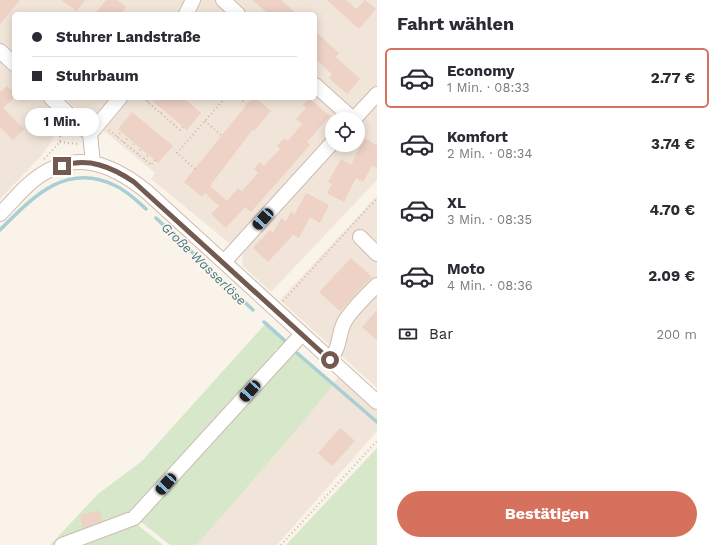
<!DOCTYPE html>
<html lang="de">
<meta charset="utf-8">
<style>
body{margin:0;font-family:"Work Sans",sans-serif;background:#f2f2f3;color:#2b2b33;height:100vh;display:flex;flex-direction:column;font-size:15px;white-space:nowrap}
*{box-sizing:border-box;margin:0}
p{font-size:13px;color:#7c7c81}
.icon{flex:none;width:22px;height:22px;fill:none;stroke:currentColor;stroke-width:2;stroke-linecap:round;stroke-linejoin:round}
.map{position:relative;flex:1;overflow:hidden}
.drawer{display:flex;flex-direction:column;background:#fff;width:340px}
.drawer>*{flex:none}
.hud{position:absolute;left:12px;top:12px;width:305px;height:88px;border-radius:6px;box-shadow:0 2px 10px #0003;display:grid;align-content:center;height:88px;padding:0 20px;background:#fff}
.tools{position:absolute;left:325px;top:112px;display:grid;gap:8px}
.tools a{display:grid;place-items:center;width:40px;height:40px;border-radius:50%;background:#fff;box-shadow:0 2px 10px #0003;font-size:20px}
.end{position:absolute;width:18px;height:18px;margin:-9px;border:5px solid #735a50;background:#fff;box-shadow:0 0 0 2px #fff}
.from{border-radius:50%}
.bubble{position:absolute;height:28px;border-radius:14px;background:#fff;box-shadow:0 2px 10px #0003;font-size:13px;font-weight:700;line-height:28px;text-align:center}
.car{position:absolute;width:12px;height:24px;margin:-12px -6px;border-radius:5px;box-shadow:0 0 3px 1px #0007;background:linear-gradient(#222 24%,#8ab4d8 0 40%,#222 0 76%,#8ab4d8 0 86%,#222 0)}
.hud b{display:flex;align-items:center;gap:14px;height:38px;font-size:15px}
.hud b+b{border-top:1px solid #e1e1e2}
.hud i{width:10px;height:10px;background:#2b2b33}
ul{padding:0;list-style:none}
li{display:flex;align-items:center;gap:12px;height:60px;margin:0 8px 6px;padding:0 12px;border:2px solid transparent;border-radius:6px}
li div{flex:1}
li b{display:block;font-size:15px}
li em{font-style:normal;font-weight:700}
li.on{border-color:#d6715d}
li>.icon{width:36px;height:36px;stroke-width:1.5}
h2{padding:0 20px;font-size:18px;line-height:48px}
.pay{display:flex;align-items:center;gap:10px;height:44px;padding:0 20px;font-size:15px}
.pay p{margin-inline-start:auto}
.primary-button{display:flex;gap:8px;margin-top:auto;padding:8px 20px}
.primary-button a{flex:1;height:46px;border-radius:24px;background:#d6715d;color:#fff;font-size:16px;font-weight:700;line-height:46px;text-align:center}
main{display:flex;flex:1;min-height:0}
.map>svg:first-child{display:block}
.residential{fill:#f1e5d9;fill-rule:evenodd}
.green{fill:#d7e7ca}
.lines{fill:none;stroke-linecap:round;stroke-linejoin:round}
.stream{stroke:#a8cfd3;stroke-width:3.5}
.building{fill:#edd2c5}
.minor-casing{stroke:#ccbbb1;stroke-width:16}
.path{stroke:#d2b6a8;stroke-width:2;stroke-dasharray:1 3;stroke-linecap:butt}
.minor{stroke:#fff;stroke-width:14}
.route{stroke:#735a50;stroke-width:5}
.labels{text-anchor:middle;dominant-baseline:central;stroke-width:3;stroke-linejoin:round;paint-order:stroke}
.water-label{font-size:13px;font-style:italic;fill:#48777d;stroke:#fdf7f0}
</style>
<main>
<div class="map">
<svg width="377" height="545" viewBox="0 0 377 545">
<rect width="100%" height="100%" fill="#faf3ea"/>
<path class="residential" d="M0,0H377V180L271,292L243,266L242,256L228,242L151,179L155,173L64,98H315V14H14V98H61L51,112L54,122L53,139L42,155L0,199ZM332,119H358V145H332Z
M377,196V388L280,300Z
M338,377L377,411V431L277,545H197L305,420Z"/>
<path class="green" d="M267,322L288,341L285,345L275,350L271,362L130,519L163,545H50L98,494L142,461Z
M296,351L334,383L305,420L197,545H170L140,521Z
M377,448V545H286Z"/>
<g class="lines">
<path class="stream" d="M156,218L253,310
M0,230C33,197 66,161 116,186C127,191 137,201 146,209
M264,322L284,340
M297,353L377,422"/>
</g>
<path class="building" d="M0,0H20L0,24Z
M61,0H85L77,11Z
M106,0H117L126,7L121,14H95Z
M252,0H281L297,14H269Z
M327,0H346L356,9L365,0L376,9L359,29Z
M315,31L339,53L336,57L360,79L347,94L329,78L332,74L315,59Z
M7,86L14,93V98L3,108L24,129L13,140L0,127V92Z
M149,98H184L201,113L187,130Z
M252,98H256L271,111L254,131L253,129L210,186L227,201L238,188L242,191L258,173L254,169L260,162L264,166L280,149L277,146L284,138L288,141L302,124L296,119L306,108L303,105L309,98L330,116L307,142L310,145L251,212L245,207L226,228L211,214L219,206L205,193L202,197L184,182Z
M132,112L173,146L158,163L118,129Z
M364,138L377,145V168L372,166L363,182L356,178L344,202L327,193L332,184L328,182L341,159L351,165Z
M306,193L329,205L320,223L310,217L299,238L293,235L268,262L253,248L270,230L273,233L281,218L286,221L291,212L295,214Z
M351,258L372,277L340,311L319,292Z
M377,310V340L362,327Z
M340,428L355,441L332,466L318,453Z
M99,510L102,521L83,528L80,515Z"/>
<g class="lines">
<g class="minor-casing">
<path id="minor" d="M223,0L238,14
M186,14L193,0
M0,51L14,64
M315,85L353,119
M51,98L90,134
M354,119L377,94
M93,163L90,134L120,98
M0,214C9,205 18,194 28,185C69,148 107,160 146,191L377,402
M360,237L377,254
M224,262L332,143
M330,360C341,344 337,341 343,325C347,314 368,294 377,285
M62,545L134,518L302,334"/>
</g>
<path class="path" d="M143,98L180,130L183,127
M240,98L246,104
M148,102L150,99
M161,113L163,110
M205,121L221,135
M174,125L176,122
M109,130L151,165L155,160
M117,137L121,132
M60,142L78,144
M124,143L128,137
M131,148L134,143
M138,154L141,149
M44,159L60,142V123
M144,159L148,155
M195,169L177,153L225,98
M283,301L377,198
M281,545L377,441"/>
<use href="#minor" class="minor"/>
</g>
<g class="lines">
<path class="route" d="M62,166C88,157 112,167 134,182L330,360"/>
</g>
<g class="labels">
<g class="water-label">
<text transform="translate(204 264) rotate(44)">Große Wasserlöse</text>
</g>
</g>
</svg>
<div class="tools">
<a><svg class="icon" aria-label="locate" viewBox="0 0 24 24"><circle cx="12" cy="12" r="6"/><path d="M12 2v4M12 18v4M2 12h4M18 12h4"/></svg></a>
</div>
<i class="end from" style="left:330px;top:360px"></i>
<i class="end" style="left:62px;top:166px"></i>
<div class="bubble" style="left:25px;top:108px;width:74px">1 Min.</div>
<i class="car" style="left:263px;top:219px;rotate:222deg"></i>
<i class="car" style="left:250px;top:391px;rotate:222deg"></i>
<i class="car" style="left:166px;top:484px;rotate:222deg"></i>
<div class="hud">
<b><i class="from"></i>Stuhrer Landstraße</b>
<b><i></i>Stuhrbaum</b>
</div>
</div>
<section class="drawer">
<h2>Fahrt wählen</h2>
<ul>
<li class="on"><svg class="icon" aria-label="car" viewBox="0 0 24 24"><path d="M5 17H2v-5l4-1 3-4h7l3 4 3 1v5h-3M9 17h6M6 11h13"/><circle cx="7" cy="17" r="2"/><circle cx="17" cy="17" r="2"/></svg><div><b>Economy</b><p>1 Min. · 08:33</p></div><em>2.77 €</em></li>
<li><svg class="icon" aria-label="car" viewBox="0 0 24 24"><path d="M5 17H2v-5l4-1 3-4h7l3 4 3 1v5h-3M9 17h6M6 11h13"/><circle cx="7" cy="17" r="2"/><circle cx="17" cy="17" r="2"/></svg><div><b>Komfort</b><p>2 Min. · 08:34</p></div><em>3.74 €</em></li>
<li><svg class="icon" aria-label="car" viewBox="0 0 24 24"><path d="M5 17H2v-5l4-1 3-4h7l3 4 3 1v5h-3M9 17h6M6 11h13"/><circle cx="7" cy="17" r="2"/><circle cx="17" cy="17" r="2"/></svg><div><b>XL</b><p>3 Min. · 08:35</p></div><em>4.70 €</em></li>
<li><svg class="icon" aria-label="car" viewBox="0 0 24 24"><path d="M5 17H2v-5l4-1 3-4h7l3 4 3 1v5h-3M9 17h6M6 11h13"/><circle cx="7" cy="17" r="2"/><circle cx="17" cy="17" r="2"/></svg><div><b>Moto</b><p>4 Min. · 08:36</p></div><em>2.09 €</em></li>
</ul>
<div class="pay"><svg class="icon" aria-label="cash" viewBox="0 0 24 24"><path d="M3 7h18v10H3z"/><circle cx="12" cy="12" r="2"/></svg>Bar<p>200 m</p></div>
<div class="primary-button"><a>Bestätigen</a></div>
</section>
</main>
